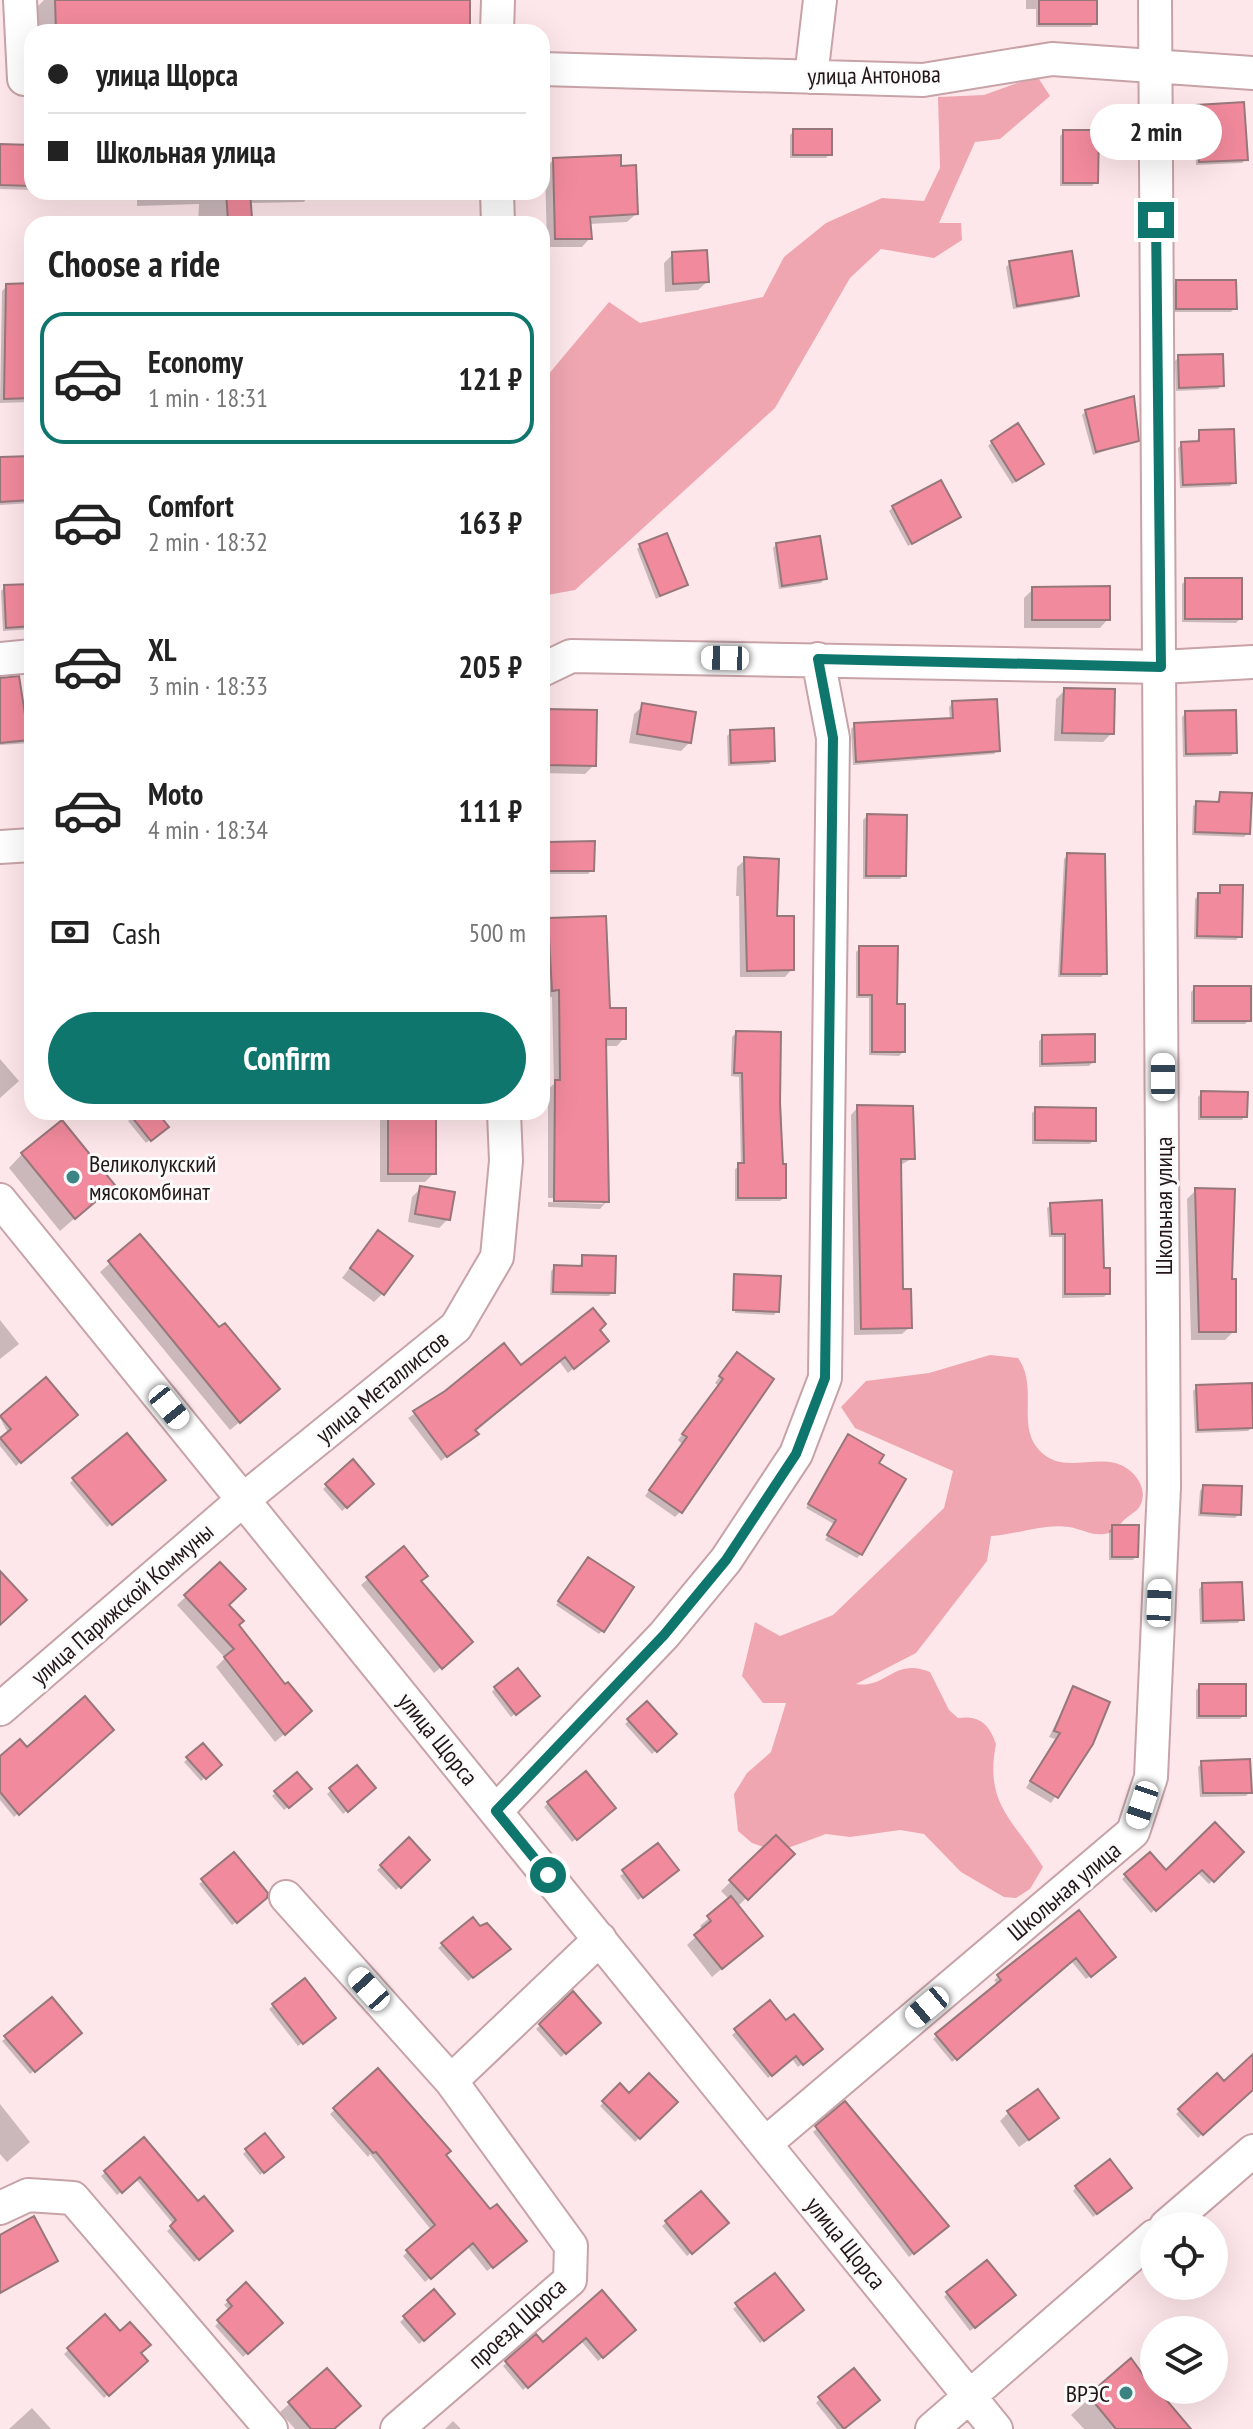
<!DOCTYPE html>
<meta charset="utf-8">
<style>
body{margin:0;font-family:"PT Sans Narrow",sans-serif;background:#f2f2f2;color:#222;height:100vh;display:flex;flex-direction:column;font-size:30px;white-space:nowrap}
*{box-sizing:border-box;margin:0}
p{font-size:26px;color:#767676}
.icon{flex:none;width:44px;height:44px;fill:none;stroke:currentColor;stroke-width:2;stroke-linecap:round;stroke-linejoin:round}
.map{position:relative;flex:1;overflow:hidden}
.details{position:absolute;left:24px;top:216px;width:526px;height:904px;display:flex;flex-direction:column;background:#fff;border-radius:24px;box-shadow:0 8px 32px #0002}
.details>*{flex:none}
.guide{position:absolute;left:24px;top:24px;width:526px;height:176px;border-radius:24px;box-shadow:0 8px 32px #0002;display:grid;align-content:center;height:176px;padding:0 24px;background:#fff}
.controls{position:absolute;left:1140px;top:2212px;display:grid;gap:16px}
.controls a{display:grid;place-items:center;width:88px;height:88px;border-radius:50%;background:#fff;box-shadow:0 8px 32px #0002;font-size:40px}
.end{position:absolute;width:36px;height:36px;margin:-18px;border:10px solid #0f766e;background:#fff;box-shadow:0 0 0 4px #fff}
.from{border-radius:50%}
.bubble{position:absolute;height:56px;border-radius:28px;background:#fff;box-shadow:0 8px 32px #0002;font-size:26px;font-weight:700;line-height:56px;text-align:center}
.car{position:absolute;width:24px;height:48px;margin:-24px -12px;border-radius:10px;box-shadow:0 0 6px 2px #0007;background:linear-gradient(#fff 24%,#345 0 40%,#fff 0 76%,#345 0 86%,#fff 0)}
.guide b{display:flex;align-items:center;gap:28px;height:76px;font-size:30px}
.guide b+b{border-top:2px solid #e0e0e0}
.guide i{width:20px;height:20px;background:#222}
ul{padding:0;list-style:none}
li{display:flex;align-items:center;gap:24px;height:132px;margin:0 16px 12px;padding:0 8px;border:4px solid transparent;border-radius:24px}
li div{flex:1}
li b{display:block;font-size:30px}
li em{font-style:normal;font-weight:700}
li.current{border-color:#0f766e}
li>.icon{width:72px;height:72px;stroke-width:1.5}
h2{padding:0 24px;font-size:36px;line-height:96px}
.pay{display:flex;align-items:center;gap:20px;height:88px;padding:0 24px;font-size:30px}
.pay p{margin-inline-start:auto}
.action{display:flex;gap:16px;margin-top:auto;padding:16px 24px}
.action a{flex:1;height:92px;border-radius:48px;background:#0f766e;color:#fff;font-size:32px;font-weight:700;line-height:92px;text-align:center}
.map>svg:first-child{display:block}
.green{fill:#efa6b1}
.shadow{fill:#0003}
.building{fill:#f18a9c;stroke:#98777b;stroke-width:2}
.lines{fill:none;stroke-linecap:round;stroke-linejoin:round}
.minor-casing{stroke:#c7a3a8;stroke-width:36}
.minor{stroke:#fff;stroke-width:32}
.route{stroke:#0f766e;stroke-width:10}
.poi-dot{fill:#3c8485;stroke:#fbfbfb;stroke-width:3}
.labels{text-anchor:middle;dominant-baseline:central;stroke-width:6;stroke-linejoin:round;paint-order:stroke}
.street-label{font-size:24px;fill:#231618;stroke:#fbfbfb}
.poi-label{font-size:24px;fill:#231618;stroke:#fbfbfb;text-anchor:start}
</style>
<div class="map">
<svg width="1253" height="2429" viewBox="0 0 1253 2429">
<rect width="100%" height="100%" fill="#fee7ea"/>
<path class="green" d="M1037,76L1050,96L1000,139L975,142L939,223H961L962,240L934,258L881,249L850,278L775,408L575,590L542,596V382L609,302L640,323L763,297L784,257L826,223L882,198L924,201L940,168L938,97L984,95Z
M990,1355L1018,1358C1039,1387 1016,1425 1039,1450C1060,1473 1089,1457 1115,1463C1133,1467 1152,1490 1138,1509C1134,1513 1128,1516 1124,1520C1118,1527 1113,1533 1105,1534C1091,1536 1082,1529 1069,1527C1045,1523 1015,1535 991,1536L987,1561L916,1653L856,1684C887,1689 894,1657 930,1672L949,1710L958,1718C980,1715 989,1724 996,1744C984,1805 1014,1820 1043,1867L1030,1889L1016,1898L1004,1897L961,1872L924,1834L900,1830L850,1837L826,1834L777,1852L752,1843L738,1831L734,1794L747,1773L771,1752L786,1703H763L742,1676L755,1622L780,1636L833,1615L944,1508L953,1471L855,1428L841,1407L866,1381L929,1373Z"/>
<path class="shadow" d="M44,0H468V29L465,32H32L30,14Z
M1026,0H1095V23L1091,27H1036V9H1026Z
M1197,107L1246,159L1242,163L1196,165L1193,111Z
M794,131L830,154L826,158H790V135Z
M1064,132L1096,182L1092,186H1060V136Z
M0,146L32,155V190L0,189Z
M553,160L619,168L636,214L627,222L589,224L590,238L582,247H547L545,169Z
M50,192H388L308,196L304,202L249,203L250,217L246,221L222,224H198L199,204L137,206V199L49,196Z
M673,254L707,282L698,290L665,292L664,263Z
M1010,263L1077,295L1073,299L1013,309L1006,267Z
M1177,282L1235,308L1231,312H1173V286Z
M32,285V402L0,403L2,291L7,286Z
M1179,357L1222,385L1218,389L1176,391L1175,361Z
M1086,411L1137,440L1093,455L1082,415Z
M1200,432L1234,482L1230,486L1180,488L1178,448L1182,444L1196,443Z
M992,442L1038,467L1012,484L988,446Z
M32,458V503L0,505V459Z
M893,507L958,517L908,546L889,511Z
M777,544L824,579L821,583L779,589L773,548Z
M641,545L685,585L656,599L637,549Z
M1186,580L1240,619L1236,623L1182,622V584Z
M32,586V629L3,631L1,591L5,587Z
M1033,589L1108,619L1100,628H1024V598Z
M1065,690L1112,733L1103,742L1054,741L1056,699Z
M0,691L20,710L32,709V743L0,745Z
M953,703L998,750L994,754L853,765L851,729L855,725L950,720L949,707Z
M643,706L690,742L681,751L629,743L634,714Z
M546,711L594,765L585,774L542,773V715Z
M1186,713L1235,752L1231,756L1183,757L1182,717Z
M731,732L773,760L769,764L728,766L727,736Z
M1220,794L1248,833L1244,837L1192,835L1193,806L1197,803L1216,804Z
M867,816L904,875L900,879H863V820Z
M549,844L592,870L588,874H545V848Z
M1068,855L1105,973L1101,977H1058L1064,859Z
M745,860L775,918L792,969L785,977H740L739,896H736L737,867Z
M1221,887L1240,936L1236,940L1194,939L1195,899L1199,895H1217Z
M549,920L624,1038L617,1046H604L607,1201L600,1209L548,1207V1202L603,1204V1200L548,1198V1089L554,1084L552,997H546L542,927Z
M860,948L895,1006L903,1052L899,1056L869,1055V998H856V952Z
M1195,988L1249,1020L1245,1024H1191V992Z
M736,1033L779,1034L784,1198L780,1201H735V1169L741,1165L739,1077L731,1076L732,1037Z
M1043,1037L1093,1062L1089,1066L1039,1067V1041Z
M0,1059L19,1081L0,1098Z
M1202,1093L1245,1116L1242,1120H1198V1097Z
M858,1107L913,1158L899,1166L901,1291L910,1327L902,1334L854,1335L851,1115Z
M1036,1109L1094,1140L1090,1144H1032V1113Z
M138,1112H155L162,1130L146,1143L128,1121Z
M380,1112H434V1173L425,1182H380Z
M22,1154L113,1185L60,1231L9,1168Z
M421,1188L448,1219L439,1228L408,1222L412,1197Z
M1196,1190L1234,1331L1225,1340H1191L1187,1199Z
M1051,1205L1102,1270L1108,1293L1104,1297L1062,1298V1237H1049L1047,1208Z
M140,1237L269,1398L230,1430L100,1272Z
M370,1241L383,1293L374,1302L342,1278Z
M583,1257L613,1292L609,1296L550,1295L551,1271L555,1267H579Z
M735,1276L777,1311L774,1315L735,1313Z
M0,1320L19,1344L0,1359Z
M597,1330L601,1346L568,1373L559,1361L441,1461L408,1418L446,1393L521,1368Z
M732,1360L680,1512L675,1517L645,1496L682,1444L678,1440L719,1386L715,1383Z
M46,1380L76,1415L16,1466L0,1446V1440L8,1433L0,1418Z
M1197,1387L1252,1427L1248,1431L1195,1433L1193,1391Z
M848,1436L877,1464L861,1554L857,1558L825,1540L834,1524L806,1508Z
M353,1462L372,1484L342,1511L323,1489Z
M74,1479L159,1484L107,1527L70,1483Z
M1203,1487L1239,1514L1235,1518L1198,1516L1200,1491Z
M1113,1527L1136,1556L1133,1560H1109V1531Z
M585,1563L603,1630L599,1634L556,1605Z
M220,1564L226,1605L237,1625L285,1687L301,1720L275,1742L216,1667L225,1658L177,1605Z
M368,1579L419,1581L465,1648L434,1673L361,1585Z
M1203,1585L1241,1619L1238,1623L1200,1624L1199,1589Z
M1200,1686L1244,1715L1240,1719H1196V1690Z
M495,1688L533,1699L511,1717L492,1692Z
M1073,1688L1091,1743L1051,1803L1026,1788L1055,1739L1049,1737Z
M647,1704L674,1734L652,1754L625,1724Z
M112,1730L14,1817L0,1800V1758Z
M203,1745L219,1765L201,1781L184,1762Z
M1202,1763L1250,1792L1246,1796L1200,1797L1198,1767Z
M357,1768L370,1792L343,1814L327,1794Z
M296,1774L305,1793L284,1810L272,1796Z
M548,1803L610,1812L572,1842L544,1807Z
M776,1838L792,1854L737,1907L761,1936L712,1977L687,1945L703,1930L700,1926L730,1900L721,1891Z
M409,1840L428,1860L396,1890L377,1870Z
M658,1846L673,1874L638,1900L620,1876Z
M1241,1852L1209,1884L1197,1872L1151,1913L1122,1879L1150,1855L1166,1873Z
M203,1881L261,1902L232,1925L199,1884Z
M1079,1913L1110,1961L1086,1979L1071,1961L952,2062L933,2039L998,1985L994,1980L998,1977Z
M472,1920L504,1953L468,1981L438,1948Z
M305,1981L330,2022L298,2046L269,2009Z
M573,1994L599,2023L561,2057L536,2029Z
M769,2003L817,2052L798,2067L792,2059L768,2078L732,2035Z
M75,2037L30,2074L2,2041L6,2038Z
M1253,2057V2087L1198,2138L1176,2114L1217,2076L1224,2083Z
M377,2071L520,2246L487,2271L467,2246L425,2282L403,2256L432,2231L370,2154L368,2157L330,2114Z
M620,2086L629,2095L676,2102L635,2142L600,2106Z
M0,2104L30,2142L7,2162L0,2154Z
M845,2104L943,2230L909,2257L813,2132Z
M1009,2112L1048,2126L1019,2147L1000,2121Z
M143,2140L198,2204L231,2231L194,2262L167,2231L174,2225L136,2179L117,2195L101,2176Z
M247,2150L277,2161L260,2175L243,2154Z
M1076,2187L1126,2191L1093,2217L1073,2191Z
M701,2193L722,2227L687,2256L662,2226Z
M774,2276L797,2313L760,2343L733,2309Z
M246,2285L280,2323L243,2357L215,2326L230,2311L224,2305Z
M434,2292L453,2314L419,2344L400,2322Z
M947,2294L1010,2299L970,2331L944,2297Z
M104,2317L145,2361L104,2398L64,2354Z
M634,2330L598,2361L581,2341L523,2390L503,2366L536,2337L543,2345Z
M1131,2361L1154,2390L1188,2429H1084L1071,2415Z
M327,2371L333,2429H295L280,2412Z
M820,2399L874,2404L843,2429H837L816,2403Z
M32,2408L51,2429H9Z
M453,2421L461,2429H445Z"/>
<path class="building" d="M55,0H470V29L56,32Z
M1039,0H1097V24H1039Z
M1244,102L1248,160L1199,162L1196,105Z
M793,129H832V155H793Z
M1063,130H1099L1098,183H1063Z
M0,144L32,145V186L0,185Z
M621,155V166L636,165L638,214L590,217L592,239H555L553,158Z
M226,192H250L252,218L228,220Z
M707,250L709,282L673,284L672,252Z
M1072,251L1079,296L1017,306L1009,261Z
M1176,280H1236L1237,309H1176Z
M32,283V398L4,399L6,284Z
M1223,354L1224,386L1179,388L1178,355Z
M1134,396L1139,441L1096,452L1085,410Z
M1018,423L1044,464L1016,481L991,441Z
M1234,429L1236,483L1183,485L1181,442L1199,441V430Z
M32,456V500L0,502V457Z
M941,480L961,517L912,544L892,506Z
M667,533L688,585L660,596L639,544Z
M820,536L827,579L782,586L776,543Z
M1185,578H1242V619H1185Z
M32,584V626L6,628L4,585Z
M1110,586V620H1032V587Z
M19,676L29,740L0,743V678Z
M1064,688L1115,689L1114,734L1062,733Z
M997,699L1000,751L856,762L854,723L953,718L952,701Z
M642,703L696,712L691,743L637,734Z
M546,709L597,710L596,766L545,765Z
M1236,710L1237,753L1186,754L1185,711Z
M774,728L775,761L731,763L730,730Z
M1220,792L1252,793L1250,834L1195,832L1196,801L1219,802Z
M867,814L907,815L906,876H866Z
M595,841L594,871H549L548,842Z
M1067,853L1105,854L1107,974H1061Z
M744,857L779,859L777,916H794V970L747,971Z
M1220,885H1243L1242,937L1197,936L1198,893H1220Z
M606,916L610,1008H626V1039H606L609,1202L554,1201L555,1080H560L559,990L552,991L548,918Z
M859,946H898L897,1004H905V1052H872V995H859Z
M1194,986H1251V1021H1194Z
M736,1031L781,1032L780,1104L783,1164H786V1198H738V1163H744L742,1073H734Z
M1095,1034V1062L1042,1064V1035Z
M1201,1091L1248,1092L1247,1117H1201Z
M857,1105L913,1106L915,1159H901L903,1289H911L912,1328L861,1329Z
M1035,1107L1096,1108V1141L1035,1140Z
M128,1112H157L169,1127L151,1141Z
M388,1112H436V1174H388Z
M62,1120L115,1185L75,1219L21,1153Z
M420,1186L455,1192L450,1220L415,1214Z
M1195,1188L1235,1189L1232,1279H1236V1332H1199Z
M1102,1200L1104,1268H1110V1294H1065V1234H1052L1050,1203Z
M378,1230L413,1256L384,1295L350,1268Z
M140,1234L219,1327L225,1323L280,1389L240,1423L108,1261Z
M582,1255L616,1256L615,1293L553,1292L554,1265L582,1266Z
M734,1274L781,1276L779,1312L733,1310Z
M593,1308L606,1324L600,1330L609,1341L574,1369L565,1357L475,1430L479,1434L447,1457L413,1411L445,1391L504,1343L521,1365Z
M737,1352L774,1379L682,1513L649,1490L687,1437L682,1434L723,1379L719,1376Z
M46,1377L78,1415L21,1463L0,1438L11,1429L0,1416Z
M1252,1383L1253,1428L1198,1430L1196,1385Z
M127,1433L166,1480L112,1525L72,1478Z
M848,1434L884,1455L879,1463L906,1479L862,1555L827,1535L836,1520L808,1504Z
M353,1459L374,1484L347,1508L325,1484Z
M1203,1485L1242,1486L1241,1515L1201,1513Z
M1112,1525H1139L1138,1557H1112Z
M404,1546L428,1576L421,1581L473,1642L442,1669L366,1577Z
M588,1557L634,1587L604,1632L558,1601Z
M220,1562L246,1589L229,1605L244,1621L239,1625L285,1684L288,1682L312,1711L285,1735L224,1657L234,1649L184,1595Z
M0,1571L27,1600L0,1625Z
M1242,1582L1244,1620L1203,1621L1202,1583Z
M518,1668L540,1696L516,1715L494,1687Z
M1199,1684H1246V1716H1199Z
M1073,1686L1110,1702L1093,1744L1058,1798L1030,1781L1060,1733L1054,1731Z
M85,1696L114,1730L19,1815L0,1792V1756L20,1739L27,1747Z
M647,1701L677,1734L657,1752L627,1719Z
M203,1743L222,1765L206,1779L186,1757Z
M1250,1759L1252,1793H1203L1201,1761Z
M357,1765L376,1788L348,1812L329,1788Z
M586,1771L616,1808L577,1840L547,1802Z
M297,1772L312,1789L289,1808L274,1791Z
M1215,1822L1244,1852L1214,1882L1202,1870L1156,1911L1124,1874L1150,1852L1166,1870Z
M776,1835L795,1854L748,1900L729,1880Z
M409,1837L430,1860L401,1888L380,1865Z
M658,1843L679,1870L643,1898L622,1870Z
M234,1852L268,1893L267,1898L237,1923L201,1879Z
M731,1896L763,1936L722,1969L694,1935L711,1921L707,1916Z
M1079,1910L1116,1957L1091,1977L1076,1958L957,2060L935,2034L1001,1980L997,1975Z
M473,1917L480,1926L487,1923L511,1949L473,1978L441,1943Z
M305,1978L336,2018L303,2044L272,2004Z
M573,1991L601,2023L566,2054L539,2024Z
M52,1997L82,2033L35,2072L4,2036Z
M770,2000L786,2020L794,2014L823,2049L803,2065L796,2056L772,2076L734,2029Z
M1253,2054V2090L1203,2135L1178,2109L1217,2073L1224,2081Z
M378,2068L451,2151L446,2155L490,2209L497,2204L527,2241L493,2268L473,2243L431,2279L406,2250L435,2225L376,2152L373,2153L333,2108Z
M649,2073L678,2102L640,2139L602,2101L620,2083L629,2093Z
M1038,2089L1059,2118L1029,2140L1007,2111Z
M845,2101L949,2226L914,2254L815,2126Z
M265,2133L284,2157L264,2173L245,2149Z
M144,2137L198,2201L204,2196L233,2231L199,2260L170,2226L176,2220L140,2177L122,2193L104,2171Z
M1110,2159L1132,2188L1097,2214L1075,2186Z
M701,2191L729,2223L692,2254L665,2221Z
M34,2216L58,2261L0,2293V2235Z
M987,2260L1016,2295L975,2328L946,2292Z
M775,2273L804,2310L764,2341L735,2303Z
M246,2282L283,2323L248,2354L217,2320L232,2306L227,2300Z
M434,2289L455,2314L424,2341L403,2316Z
M602,2290L636,2330L603,2358L586,2338L528,2388L505,2361L536,2334L543,2342Z
M105,2314L120,2331L130,2322L151,2345L141,2353L148,2361L109,2396L67,2348Z
M1131,2358L1154,2390H1158L1191,2429H1116L1088,2395Z
M327,2368L361,2406L334,2429H311L288,2402Z
M854,2368L880,2400L844,2429L818,2397Z"/>
<g class="lines">
<g class="minor-casing">
<path id="minor" d="M20,0L24,79
M497,32L498,0
M542,69L923,80L1052,59L1253,73
M811,77L820,0
M497,192L498,224
M0,659L32,656
M542,670L571,656L1161,667L1253,662
M0,847L32,845
M0,1200L996,2429
M0,1709L244,1499L456,1327L497,1257L506,1161L504,1112
M496,1811L664,1635L726,1560L796,1454L825,1378L833,738L818,659
M286,1897L451,2081
M766,2143L1133,1832L1151,1777L1164,1487L1155,0
M0,2208L28,2195L73,2198L271,2429
M1166,2226L1253,2151
M397,2429L570,2280L571,2246L451,2081L600,1939
M932,2429L1154,2236"/>
</g>
<use href="#minor" class="minor"/>
</g>
<g class="lines">
<path class="route" d="M548,1875L496,1811L664,1635L726,1560L796,1454L825,1378L833,738L818,659L1161,667L1156,220"/>
</g>
<g class="poi-dot">
<circle cx="73" cy="1177" r="8"/>
<circle cx="1126" cy="2393" r="8"/>
</g>
<g class="labels">
<g class="street-label">
<text transform="translate(874 75) rotate(-1)">улица Антонова</text>
<text transform="translate(1163 1206) rotate(-90)">Школьная улица</text>
<text transform="translate(382 1387) rotate(-39)">улица Металлистов</text>
<text transform="translate(122 1604) rotate(-41)">улица Парижской Коммуны</text>
<text transform="translate(438 1739) rotate(51)">улица Щорса</text>
<text transform="translate(1064 1891) rotate(-40)">Школьная улица</text>
<text transform="translate(846 2243) rotate(51)">улица Щорса</text>
<text transform="translate(517 2323) rotate(-42)">проезд Щорса</text>
</g>
<g class="poi-label">
<text x="89" y="1163">Великолукский<tspan x="89" dy="28">мясокомбинат</tspan></text>
<text x="1110" y="2393" text-anchor="end">ВРЭС</text>
</g>
</g>
</svg>
<div class="controls">
<a><svg class="icon" aria-label="locate" viewBox="0 0 24 24"><circle cx="12" cy="12" r="6"/><path d="M12 2v4M12 18v4M2 12h4M18 12h4"/></svg></a>
<a><svg class="icon" aria-label="layers" viewBox="0 0 24 24"><path d="M12 4l9 5-9 5-9-5zM3 14l9 5 9-5"/></svg></a>
</div>
<i class="end from" style="left:548px;top:1875px"></i>
<i class="end" style="left:1156px;top:220px"></i>
<div class="bubble" style="left:1090px;top:104px;width:132px">2 min</div>
<i class="car" style="left:725px;top:658px;rotate:271deg"></i>
<i class="car" style="left:1163px;top:1077px;rotate:0deg"></i>
<i class="car" style="left:169px;top:1407px;rotate:141deg"></i>
<i class="car" style="left:1159px;top:1603px;rotate:2deg"></i>
<i class="car" style="left:1142px;top:1805px;rotate:198deg"></i>
<i class="car" style="left:369px;top:1989px;rotate:318deg"></i>
<i class="car" style="left:927px;top:2007px;rotate:230deg"></i>
<div class="guide">
<b><i class="from"></i>улица Щорса</b>
<b><i></i>Школьная улица</b>
</div>
<section class="details">
<h2>Choose a ride</h2>
<ul>
<li class="current"><svg class="icon" aria-label="car" viewBox="0 0 24 24"><path d="M5 17H2v-5l4-1 3-4h7l3 4 3 1v5h-3M9 17h6M6 11h13"/><circle cx="7" cy="17" r="2"/><circle cx="17" cy="17" r="2"/></svg><div><b>Economy</b><p>1 min · 18:31</p></div><em>121 ₽</em></li>
<li><svg class="icon" aria-label="car" viewBox="0 0 24 24"><path d="M5 17H2v-5l4-1 3-4h7l3 4 3 1v5h-3M9 17h6M6 11h13"/><circle cx="7" cy="17" r="2"/><circle cx="17" cy="17" r="2"/></svg><div><b>Comfort</b><p>2 min · 18:32</p></div><em>163 ₽</em></li>
<li><svg class="icon" aria-label="car" viewBox="0 0 24 24"><path d="M5 17H2v-5l4-1 3-4h7l3 4 3 1v5h-3M9 17h6M6 11h13"/><circle cx="7" cy="17" r="2"/><circle cx="17" cy="17" r="2"/></svg><div><b>XL</b><p>3 min · 18:33</p></div><em>205 ₽</em></li>
<li><svg class="icon" aria-label="car" viewBox="0 0 24 24"><path d="M5 17H2v-5l4-1 3-4h7l3 4 3 1v5h-3M9 17h6M6 11h13"/><circle cx="7" cy="17" r="2"/><circle cx="17" cy="17" r="2"/></svg><div><b>Moto</b><p>4 min · 18:34</p></div><em>111 ₽</em></li>
</ul>
<div class="pay"><svg class="icon" aria-label="cash" viewBox="0 0 24 24"><path d="M3 7h18v10H3z"/><circle cx="12" cy="12" r="2"/></svg>Cash<p>500 m</p></div>
<div class="action"><a>Confirm</a></div>
</section>
</div>
